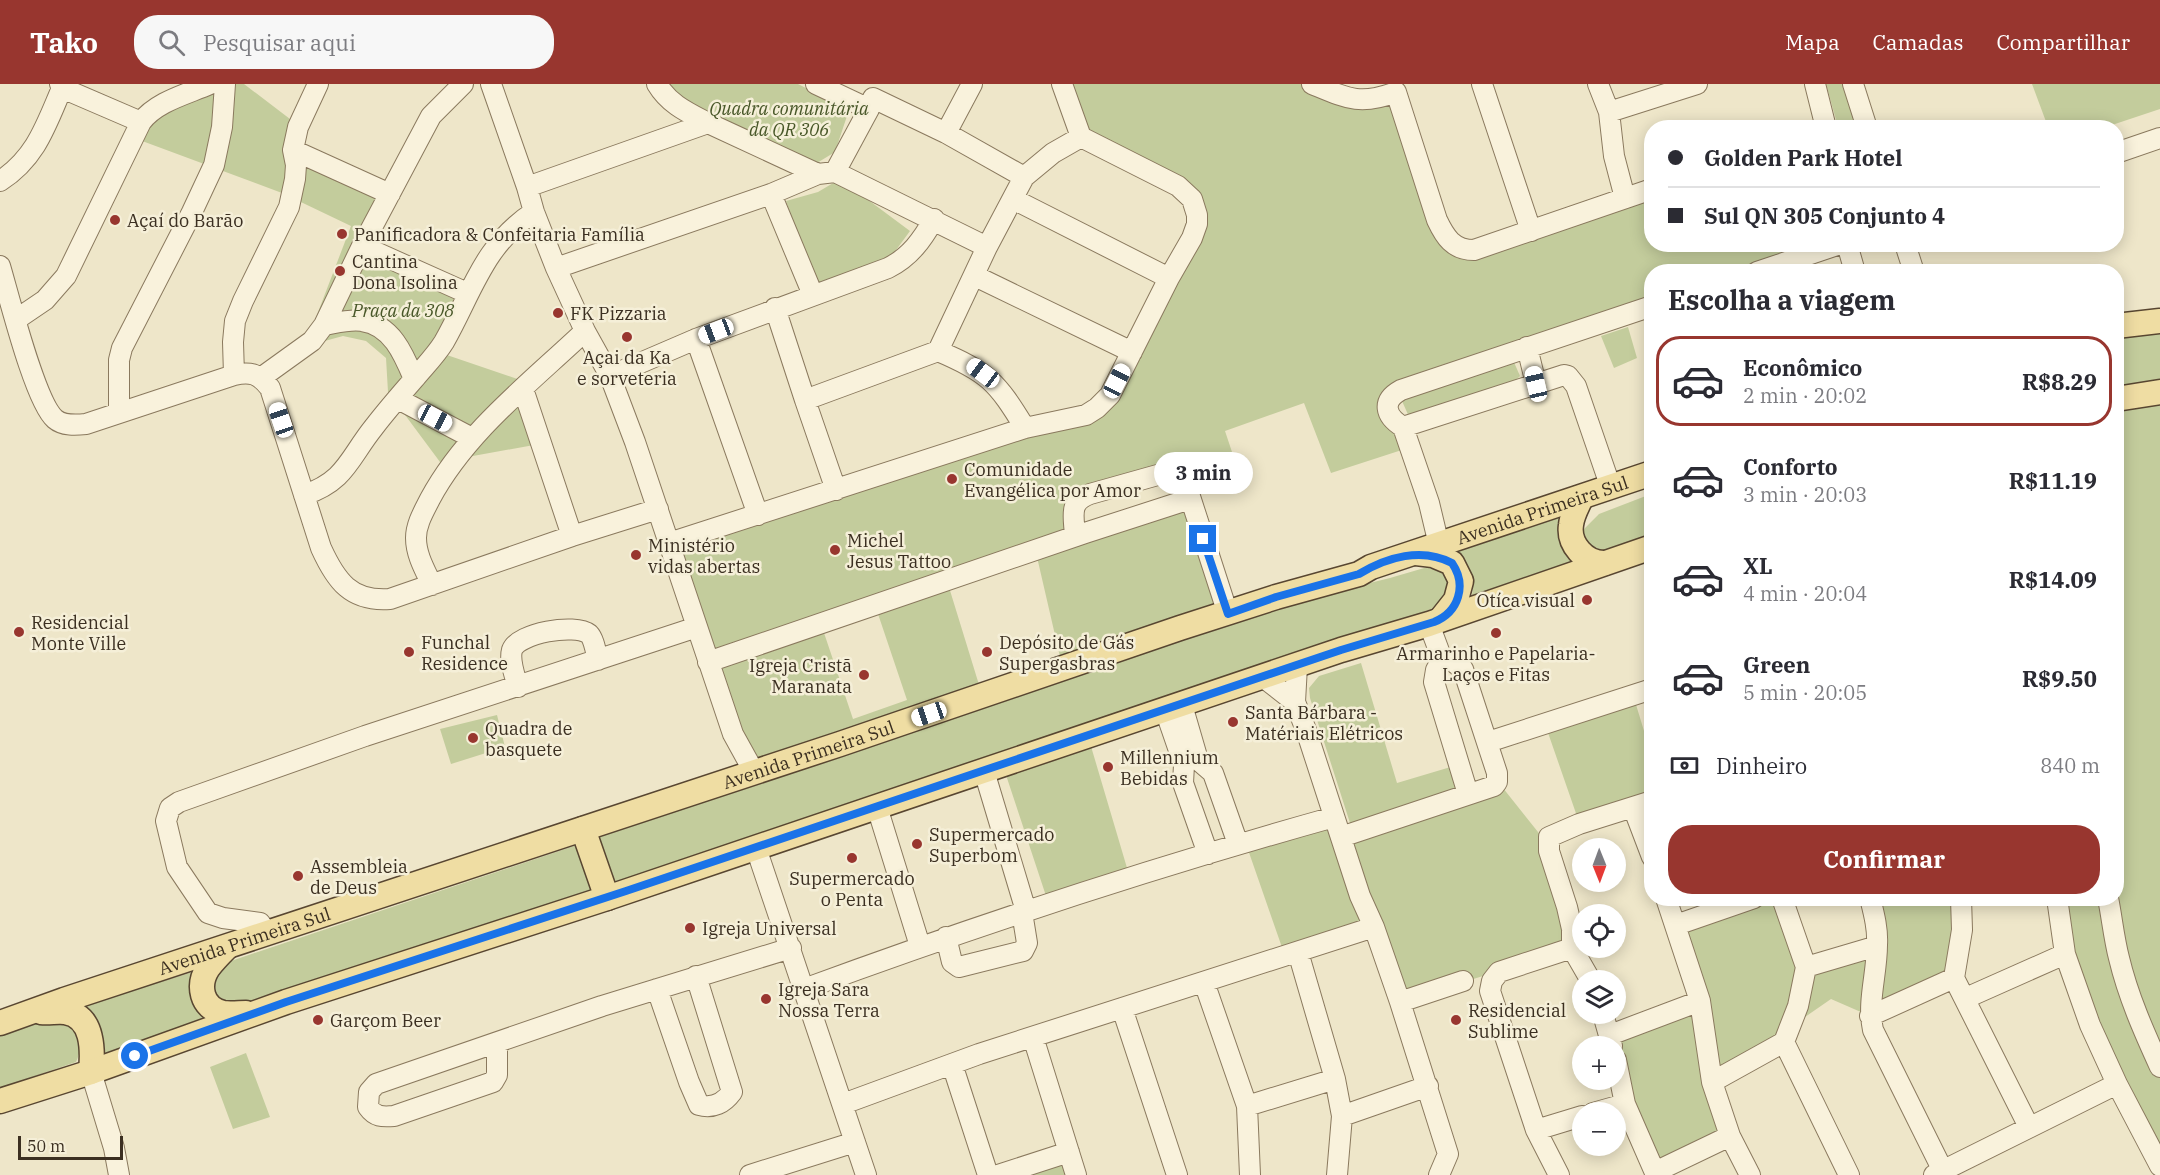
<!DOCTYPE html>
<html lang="pt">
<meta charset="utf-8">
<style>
body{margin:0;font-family:"IBM Plex Serif",serif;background:#f7f7f7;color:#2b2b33;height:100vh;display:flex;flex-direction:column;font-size:22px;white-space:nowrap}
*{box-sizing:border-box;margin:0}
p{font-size:20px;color:#7c7c81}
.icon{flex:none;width:33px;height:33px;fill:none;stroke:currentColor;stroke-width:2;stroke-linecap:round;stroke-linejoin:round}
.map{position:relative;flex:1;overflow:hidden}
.panel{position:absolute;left:1644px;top:180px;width:480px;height:642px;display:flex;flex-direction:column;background:#fff;border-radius:24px;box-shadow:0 3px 15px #0003}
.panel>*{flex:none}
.top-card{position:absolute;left:1644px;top:36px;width:480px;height:132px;border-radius:24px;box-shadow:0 3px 15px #0003;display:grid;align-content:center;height:132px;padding:0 24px;background:#fff}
.needle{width:39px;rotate:179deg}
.tools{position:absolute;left:1572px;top:754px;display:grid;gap:12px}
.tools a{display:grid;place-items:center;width:54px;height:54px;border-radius:50%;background:#fff;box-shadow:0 3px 15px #0003;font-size:30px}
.scale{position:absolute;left:18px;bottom:15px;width:105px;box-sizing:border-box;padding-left:6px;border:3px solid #3b2f21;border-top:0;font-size:16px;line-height:21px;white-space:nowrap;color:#3b2f21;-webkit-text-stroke:4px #f5efd8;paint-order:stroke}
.end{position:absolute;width:27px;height:27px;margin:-14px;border:8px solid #1a73e8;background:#fff;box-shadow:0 0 0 3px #fff}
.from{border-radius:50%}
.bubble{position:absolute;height:42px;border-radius:21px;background:#fff;box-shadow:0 3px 15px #0003;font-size:20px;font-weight:700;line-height:42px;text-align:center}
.car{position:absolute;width:18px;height:36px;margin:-18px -9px;border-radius:8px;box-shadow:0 0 4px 2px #0007;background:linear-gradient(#fff 24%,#345 0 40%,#fff 0 76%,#345 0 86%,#fff 0)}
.top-card b{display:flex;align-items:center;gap:21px;height:57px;font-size:22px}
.top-card b+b{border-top:2px solid #e1e1e2}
.top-card i{width:15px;height:15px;background:#2b2b33}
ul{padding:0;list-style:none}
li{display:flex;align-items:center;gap:18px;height:90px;margin:0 12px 9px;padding:0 12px;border:3px solid transparent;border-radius:24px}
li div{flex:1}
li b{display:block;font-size:22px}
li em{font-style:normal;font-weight:700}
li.selected{border-color:#98362f}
li>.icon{width:54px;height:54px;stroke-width:1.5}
h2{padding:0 24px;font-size:27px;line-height:72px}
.pay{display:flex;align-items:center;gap:15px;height:66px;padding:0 24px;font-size:22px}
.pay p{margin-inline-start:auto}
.primary-button{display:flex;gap:12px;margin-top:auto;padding:12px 24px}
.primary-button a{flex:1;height:69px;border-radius:24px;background:#98362f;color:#fff;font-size:24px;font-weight:700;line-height:69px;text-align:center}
header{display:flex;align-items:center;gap:36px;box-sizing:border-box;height:84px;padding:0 30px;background:#98362f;color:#fff}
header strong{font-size:28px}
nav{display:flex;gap:33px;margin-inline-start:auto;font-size:21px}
.search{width:420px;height:54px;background:#f7f7f7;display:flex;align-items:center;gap:15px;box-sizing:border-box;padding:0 21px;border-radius:24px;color:#7c7c81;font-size:22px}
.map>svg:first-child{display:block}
.green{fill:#c3cc9c;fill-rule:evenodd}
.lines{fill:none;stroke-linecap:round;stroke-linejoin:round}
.minor-casing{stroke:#8a795e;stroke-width:22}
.major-casing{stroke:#584631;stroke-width:27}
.minor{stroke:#f9f2dc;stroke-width:20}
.major{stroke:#efdda3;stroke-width:24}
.route{stroke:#1a73e8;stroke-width:8}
.poi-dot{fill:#98362f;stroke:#f5efd8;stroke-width:2}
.labels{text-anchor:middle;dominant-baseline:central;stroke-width:5;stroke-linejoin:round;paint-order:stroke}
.park-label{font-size:18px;font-style:italic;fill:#485728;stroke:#f5efd8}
.poi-label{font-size:18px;fill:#3b2f21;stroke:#f5efd8;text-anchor:start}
.street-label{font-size:18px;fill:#3b2f21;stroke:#f5efd8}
</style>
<header>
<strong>Tako</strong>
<div class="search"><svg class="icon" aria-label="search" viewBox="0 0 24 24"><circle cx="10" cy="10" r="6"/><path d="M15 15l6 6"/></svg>Pesquisar aqui</div>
<nav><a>Mapa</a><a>Camadas</a><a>Compartilhar</a></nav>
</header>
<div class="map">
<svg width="2160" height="1091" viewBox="0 0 2160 1091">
<rect width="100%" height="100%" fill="#eee6c9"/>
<path class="green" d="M189,0H244L290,35L308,66L401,107L376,160L463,199L441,269L526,298L545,359L440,378L388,308L386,274L366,257L343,252L321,258L307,257L351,142L282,109L126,51Z
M665,0H798L849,26L835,68L812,82L707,37Z
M1062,0H1312L1331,9L1396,8L1459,164L1651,105L1652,160L1843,161L1763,187L1652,188L1651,226L1394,313L1411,363L1331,389L1304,319L1225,347L1239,389L1185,404L1179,389L1076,420L1085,448L948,500L980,604L745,692L672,461L1025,344L1110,311L1192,154V115L1081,53ZM875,521L907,616L853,635L821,540Z
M1826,0H1846L1860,43H1838Z
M2032,0H2160V25L2106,43H2048Z
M840,95L910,147L885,181L816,204L786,117L818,108Z
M1628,243L1637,274L1614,284L1601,252Z
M2160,247V304L2117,312V253Z
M1513,276L1520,292L1513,299L1410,335L1402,317Z
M2160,315V1082L2117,1000L2057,815L2116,814L2117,326Z
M1651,410V457L1599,472L1583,459L1584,445L1599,430Z
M1188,417L1222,522L1061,577L1037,473Z
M1565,432L1586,480L1470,521C1477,488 1474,484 1445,468Z
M1431,482L1454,493L1444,520L1310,571L622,802L613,799L599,762L600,749L1301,516L1390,494Z
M1361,579L1397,699L1454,682L1464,709L1355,742L1350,739L1310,614L1309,604L1319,592Z
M1634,614L1651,670V718L1579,738L1546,643Z
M497,631L505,663L451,680L440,645Z
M1090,659L1130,794L1049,821L1005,688Z
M1499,699L1542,753L1572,864L1400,918L1374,844L1285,872L1245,757L1334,733L1341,752Z
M577,761L597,812L237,922L221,916L214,910L212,899L216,886L228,878Z
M1754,815H1782L1806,883L1879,863L1867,815H1961L1954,894L1870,932L1831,915L1805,933L1784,958L1712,998L1730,1052L1655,1088L1610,951L1700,917L1676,841Z
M193,888C190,905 191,914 198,929L216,936L99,977C106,947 102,938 74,924Z
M32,937L70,942C79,955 83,963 76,978L0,1004V948Z
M246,969L270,1033L233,1045L210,983Z
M1069,1068L1076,1091H998Z"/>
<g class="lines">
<g class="minor-casing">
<path id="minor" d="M60,0L62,4L141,38
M491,0L527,103L534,128L556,184L585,247L610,292L635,358L733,650L754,688
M657,0C669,20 687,28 708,39
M816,0L869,25L835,88
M1312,0C1346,14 1360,22 1396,8L1437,136C1445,153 1453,166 1474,166L1652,105
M1482,0L1531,147
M1598,0L1609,28L1614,72L1625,114
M1815,0L1826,44
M1853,0L1867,44
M873,14L946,49L1024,93
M1609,28L1697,0
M946,49L972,0
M293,66L390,110
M2116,69L2160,54
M0,97C36,74 46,41 62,4
M527,103L708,39L818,90
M771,110L813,211
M1013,115L1169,194
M1847,160L1855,188
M1905,160L1914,188
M362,162L467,209
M0,182C9,212 35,318 55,335C63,342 76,341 86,340L234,291C251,287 259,290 270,304L321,464C336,497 351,518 390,515L572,452L658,425
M556,184L771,110L818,90L835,88L987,163
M1757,188L1840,160
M975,192L1132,268
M775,224L805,316
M17,235L45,216L66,192L141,38C157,17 188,10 210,0
M324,241C336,239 350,235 362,237C392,241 404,271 414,295
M696,255L758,431
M1527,263L1536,300
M938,267C988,288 997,298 1025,344
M234,291L233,258L235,237L243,217L289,123L295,95L296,81L293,66L298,43L318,0
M610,292L696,255L888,184C910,173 922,156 934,135
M262,293L312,257L324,241L362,162L431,32L463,0
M523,305L572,452
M398,315L472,354
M119,328V276L122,264L192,128L214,81L222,43L225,0
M1403,343L1429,419L1439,461
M1611,404L1576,302L1568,292L1564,291L1403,343C1385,332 1381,317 1401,306L1652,222
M836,406L805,316L938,267L987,163L1024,93L1053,69L1081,53
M304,411C346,397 349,374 374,343C387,326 401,310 415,294C425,282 436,271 444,258C472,209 483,161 534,128
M1075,452C1074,432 1068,418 1090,410L1179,385L1184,394L1228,530
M669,459L1025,344L1086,331L1097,324L1110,311L1169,194L1192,154L1197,140V131L1192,115L1178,102L1081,53L1062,0
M432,501C425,486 416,471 416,454C416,440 424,427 430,415C466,348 530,299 585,247
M1429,540L1442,575
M1442,575L1436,586L1434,598L1468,710
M708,578L1085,449L1190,415
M1297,582L1295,618L1306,646L1360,812L1374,843L1400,918L1448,1070L1439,1091
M1263,593L1295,618
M518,603C515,592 509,577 512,566C518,549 575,539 589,550C594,555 596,569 598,576
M1182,621L1198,676L1213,689L1238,760
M1165,626L1184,681L1183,699L1208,770
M1488,658L1652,605
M984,687L1026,827
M877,723L920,862
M1633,723L1652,773
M1341,753L1494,702L1497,698V689L1463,585L1452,577L1442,575
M756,764L866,1091
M1666,814L1700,917L1712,998L1730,1052L1750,1091
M1782,814L1806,883L1798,922L1784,958L1849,1091
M1870,814C1874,830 1878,845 1877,861C1877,890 1867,918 1873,946L1943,1087
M1961,814L1962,846L1954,894L2029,1043
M2057,814L2065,870L2090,941L2117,1000L2160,1082
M2108,814C2112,834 2114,855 2119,874C2128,912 2144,948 2160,983
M1676,841L1754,814
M268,850L260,839L223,834L208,829L177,783L166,737L170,724L179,718L365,652L697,543
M946,853L952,878L959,883L1023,867L1027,859L1022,828
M1298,868L1335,995L1342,1032L1337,1091
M1806,883L1877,862
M1591,897L1572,864V845L1567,823L1549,767V753L1579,740L1652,717
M1204,898L1247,1022L1250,1091
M657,905L689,998L699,1021C713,1025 724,1019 732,1008L696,892
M804,905C978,841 1155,783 1334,733
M1966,914L2065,870
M1400,918L1463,897
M1122,924L1177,1091
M1603,930L1612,962
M1870,932L1954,894
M1610,951L1700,917
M1033,953L1076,1091
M497,959V991L493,998L394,1032C382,1033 375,1033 368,1023L369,1008L376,1000L602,922L791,864
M1616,976L1625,1020L1656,1091
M952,980L988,1091
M91,988L114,1064L119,1091
M1712,998L1784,958
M843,1020L979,970L1374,843
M1247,1022L1335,995
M1593,1029L1625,1020
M1342,1032L1428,1002
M1536,1046L1582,1032
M1655,1088L1730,1052
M750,1091L855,1058
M998,1091L1069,1068
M1559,1091L1536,1046L1490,907L1492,897L1499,888L1572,864
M1934,1091L2117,1000"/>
</g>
<g class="major-casing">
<g id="major">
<path d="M2116,242L2160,237"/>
<path d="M2116,315L2160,308"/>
<path d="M1581,414C1577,423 1572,431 1571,441C1568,460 1585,479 1604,479"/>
<path d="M1416,469L1433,471L1452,479L1461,497L1456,516L1441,535"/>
<path d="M583,745L607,814"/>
<path d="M227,863C220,870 213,877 208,884C197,901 201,924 223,929C230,930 239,929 246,929"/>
<path d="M41,928C49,929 57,927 65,928C94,932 93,967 91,988"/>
<path id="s1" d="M0,939L64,916L840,660L1180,544L1276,513L1359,490L1371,483L1652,389"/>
<path d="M0,1017L91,988L286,918L607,814L1341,566L1429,540L1652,463"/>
</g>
</g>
<use href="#minor" class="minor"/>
<use href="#major" class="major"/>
</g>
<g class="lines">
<path class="route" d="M135,972L286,918L626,807L1341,566L1434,538C1459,528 1467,501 1452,479C1422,463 1387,473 1359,490L1276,513L1228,530L1203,455"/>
</g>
<g class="poi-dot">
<circle cx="115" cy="136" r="6"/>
<circle cx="342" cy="150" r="6"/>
<circle cx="340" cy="187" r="6"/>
<circle cx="558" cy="229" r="6"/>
<circle cx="627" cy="253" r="6"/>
<circle cx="952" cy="395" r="6"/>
<circle cx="835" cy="466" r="6"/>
<circle cx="636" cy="471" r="6"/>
<circle cx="1587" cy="516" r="6"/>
<circle cx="19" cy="548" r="6"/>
<circle cx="1496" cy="549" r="6"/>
<circle cx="409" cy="568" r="6"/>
<circle cx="987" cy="568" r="6"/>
<circle cx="864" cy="591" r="6"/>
<circle cx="1233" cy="638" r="6"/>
<circle cx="473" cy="654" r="6"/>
<circle cx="1108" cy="683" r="6"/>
<circle cx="917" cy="760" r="6"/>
<circle cx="852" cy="774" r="6"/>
<circle cx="298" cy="792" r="6"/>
<circle cx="690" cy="844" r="6"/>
<circle cx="766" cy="915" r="6"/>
<circle cx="318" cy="936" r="6"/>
<circle cx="1456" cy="936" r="6"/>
</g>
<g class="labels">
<g class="park-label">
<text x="789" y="24">Quadra comunitária<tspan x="789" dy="21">da QR 306</tspan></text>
<text x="403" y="226">Praça da 308</text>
</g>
<g class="poi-label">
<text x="127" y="136">Açaí do Barão</text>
<text x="354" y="150">Panificadora &amp; Confeitaria Família</text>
<text x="352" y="177">Cantina<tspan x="352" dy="21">Dona Isolina</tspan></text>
<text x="570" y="229">FK Pizzaria</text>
<text x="627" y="273" text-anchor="middle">Açai da Ka<tspan x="627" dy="21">e sorveteria</tspan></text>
<text x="964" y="385">Comunidade<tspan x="964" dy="21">Evangélica por Amor</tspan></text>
<text x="847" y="456">Michel<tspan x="847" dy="21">Jesus Tattoo</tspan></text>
<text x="648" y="461">Ministério<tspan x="648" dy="21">vidas abertas</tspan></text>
<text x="1575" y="516" text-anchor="end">Otíca visual</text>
<text x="31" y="538">Residencial<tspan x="31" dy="21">Monte Ville</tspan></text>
<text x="421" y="558">Funchal<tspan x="421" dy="21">Residence</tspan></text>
<text x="999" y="558">Depósito de Gás<tspan x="999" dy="21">Supergasbras</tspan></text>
<text x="1496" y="569" text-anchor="middle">Armarinho e Papelaria-<tspan x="1496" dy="21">Laços e Fitas</tspan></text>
<text x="852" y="581" text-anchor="end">Igreja Cristã<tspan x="852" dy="21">Maranata</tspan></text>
<text x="1245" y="628">Santa Bárbara -<tspan x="1245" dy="21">Matériais Elétricos</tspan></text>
<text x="485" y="644">Quadra de<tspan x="485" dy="21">basquete</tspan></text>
<text x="1120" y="673">Millennium<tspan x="1120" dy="21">Bebidas</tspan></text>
<text x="929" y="750">Supermercado<tspan x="929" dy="21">Superbom</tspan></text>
<text x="310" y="782">Assembleia<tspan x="310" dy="21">de Deus</tspan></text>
<text x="852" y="794" text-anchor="middle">Supermercado<tspan x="852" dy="21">o Penta</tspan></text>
<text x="702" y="844">Igreja Universal</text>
<text x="778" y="905">Igreja Sara<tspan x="778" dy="21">Nossa Terra</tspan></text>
<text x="1468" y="926">Residencial<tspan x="1468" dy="21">Sublime</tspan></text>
<text x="330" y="936">Garçom Beer</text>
</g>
<g class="street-label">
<text stroke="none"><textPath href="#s1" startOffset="1626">Avenida Primeira Sul</textPath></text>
<text stroke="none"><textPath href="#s1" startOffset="852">Avenida Primeira Sul</textPath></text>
<text stroke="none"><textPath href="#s1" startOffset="258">Avenida Primeira Sul</textPath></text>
</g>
</g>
</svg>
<div class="tools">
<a><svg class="needle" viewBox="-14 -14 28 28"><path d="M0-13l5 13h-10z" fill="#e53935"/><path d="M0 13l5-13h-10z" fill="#7c7c81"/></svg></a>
<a><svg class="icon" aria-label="locate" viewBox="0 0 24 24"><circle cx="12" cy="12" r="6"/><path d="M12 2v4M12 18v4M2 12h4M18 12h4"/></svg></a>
<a><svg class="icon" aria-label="layers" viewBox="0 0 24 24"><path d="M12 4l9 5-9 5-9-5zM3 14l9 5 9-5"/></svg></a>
<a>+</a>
<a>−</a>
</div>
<div class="scale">50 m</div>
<i class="end from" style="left:135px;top:972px"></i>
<i class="end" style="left:1203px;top:455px"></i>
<div class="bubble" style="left:1154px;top:368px;width:99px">3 min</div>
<i class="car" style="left:716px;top:247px;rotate:249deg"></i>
<i class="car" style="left:983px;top:289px;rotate:307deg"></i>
<i class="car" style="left:1117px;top:297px;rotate:27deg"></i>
<i class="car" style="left:1536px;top:300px;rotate:347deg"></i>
<i class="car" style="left:435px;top:334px;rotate:118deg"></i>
<i class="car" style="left:281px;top:336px;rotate:341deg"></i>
<i class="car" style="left:929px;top:630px;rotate:251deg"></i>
<div class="top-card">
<b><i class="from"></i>Golden Park Hotel</b>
<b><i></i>Sul QN 305 Conjunto 4</b>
</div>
<section class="panel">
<h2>Escolha a viagem</h2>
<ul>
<li class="selected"><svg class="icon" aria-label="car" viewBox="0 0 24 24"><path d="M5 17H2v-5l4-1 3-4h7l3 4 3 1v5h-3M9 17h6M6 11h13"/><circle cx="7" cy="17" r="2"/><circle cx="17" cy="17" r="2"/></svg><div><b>Econômico</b><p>2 min · 20:02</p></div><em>R$8.29</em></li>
<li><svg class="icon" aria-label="car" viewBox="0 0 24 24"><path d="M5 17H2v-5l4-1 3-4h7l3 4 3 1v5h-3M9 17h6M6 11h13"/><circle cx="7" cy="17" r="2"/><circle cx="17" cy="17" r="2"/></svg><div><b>Conforto</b><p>3 min · 20:03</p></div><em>R$11.19</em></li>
<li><svg class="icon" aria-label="car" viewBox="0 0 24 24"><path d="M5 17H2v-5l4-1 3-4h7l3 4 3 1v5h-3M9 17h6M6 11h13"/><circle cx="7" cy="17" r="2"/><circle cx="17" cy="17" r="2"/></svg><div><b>XL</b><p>4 min · 20:04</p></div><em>R$14.09</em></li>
<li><svg class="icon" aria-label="car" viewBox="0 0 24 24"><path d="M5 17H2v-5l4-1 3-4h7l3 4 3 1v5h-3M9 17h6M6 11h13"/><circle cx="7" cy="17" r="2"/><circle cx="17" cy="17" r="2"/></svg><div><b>Green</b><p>5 min · 20:05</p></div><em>R$9.50</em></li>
</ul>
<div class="pay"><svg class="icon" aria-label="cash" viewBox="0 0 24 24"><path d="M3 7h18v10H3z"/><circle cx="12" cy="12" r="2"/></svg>Dinheiro<p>840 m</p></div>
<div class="primary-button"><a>Confirmar</a></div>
</section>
</div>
